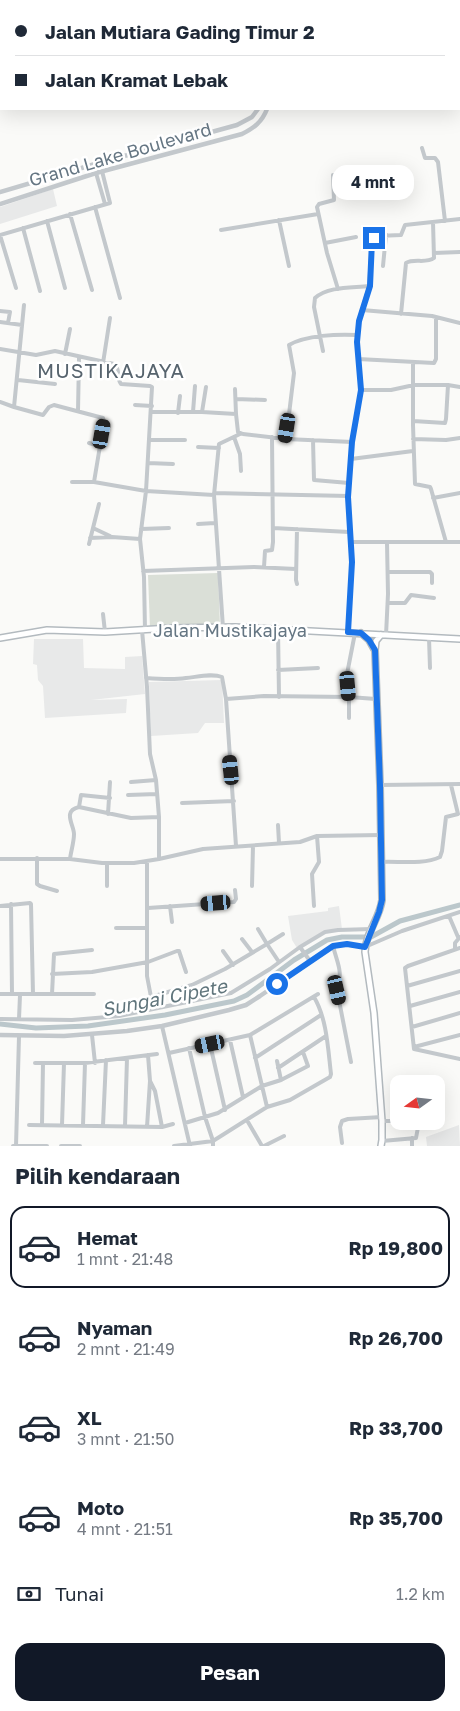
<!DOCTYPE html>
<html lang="id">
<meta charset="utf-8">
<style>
body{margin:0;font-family:"Golos Text",sans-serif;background:#f2f2f3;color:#1f2937;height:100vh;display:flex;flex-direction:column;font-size:19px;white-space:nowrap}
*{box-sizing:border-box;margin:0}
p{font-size:16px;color:#747a83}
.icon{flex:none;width:28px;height:28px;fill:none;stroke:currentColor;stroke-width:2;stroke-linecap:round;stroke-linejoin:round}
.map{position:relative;height:1146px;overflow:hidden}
.panel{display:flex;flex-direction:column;background:#fff;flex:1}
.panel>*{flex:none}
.banner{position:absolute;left:0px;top:0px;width:460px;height:110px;box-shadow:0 5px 20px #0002;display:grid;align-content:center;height:110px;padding:0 15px;background:#fff}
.needle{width:32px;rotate:255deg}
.controls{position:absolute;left:390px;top:1075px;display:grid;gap:10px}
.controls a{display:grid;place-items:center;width:55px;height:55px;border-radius:10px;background:#fff;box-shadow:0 5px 20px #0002;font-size:25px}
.end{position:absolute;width:22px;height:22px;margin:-11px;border:6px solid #1a73e8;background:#fff;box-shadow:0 0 0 2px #fff}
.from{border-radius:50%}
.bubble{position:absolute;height:35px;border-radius:15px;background:#fff;box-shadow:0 5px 20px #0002;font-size:16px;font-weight:700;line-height:35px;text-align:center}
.car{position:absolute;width:15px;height:30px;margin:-15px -8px;border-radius:6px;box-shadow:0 0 4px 1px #0007;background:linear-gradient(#222 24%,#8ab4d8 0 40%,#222 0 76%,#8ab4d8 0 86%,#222 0)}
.banner b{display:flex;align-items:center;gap:18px;height:48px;font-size:19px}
.banner b+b{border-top:1px solid #e0e1e3}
.banner i{width:12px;height:12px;background:#1f2937}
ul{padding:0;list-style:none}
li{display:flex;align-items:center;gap:15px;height:82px;margin:0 10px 8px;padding:0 5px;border:2px solid transparent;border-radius:15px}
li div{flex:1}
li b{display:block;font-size:19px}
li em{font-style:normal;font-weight:700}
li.current{border-color:#111827}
li>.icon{width:45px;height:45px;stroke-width:1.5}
h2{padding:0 15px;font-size:22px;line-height:60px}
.pay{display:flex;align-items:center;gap:12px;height:55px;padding:0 15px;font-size:19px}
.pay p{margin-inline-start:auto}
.action{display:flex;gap:10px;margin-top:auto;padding:10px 15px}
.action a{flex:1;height:58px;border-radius:15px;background:#111827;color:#fff;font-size:20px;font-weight:700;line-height:58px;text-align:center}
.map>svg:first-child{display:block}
.built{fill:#e8e9e9}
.green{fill:#dadfd7}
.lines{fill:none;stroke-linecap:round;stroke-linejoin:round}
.canal{stroke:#bbc7cb;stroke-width:5}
.secondary-casing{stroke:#b3babf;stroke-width:8}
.minor{stroke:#c3c8cc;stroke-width:4}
.tertiary{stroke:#c3c8cc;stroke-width:4.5}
.secondary{stroke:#fff;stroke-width:5}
.route{stroke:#1a73e8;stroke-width:6}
.labels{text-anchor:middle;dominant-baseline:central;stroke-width:5;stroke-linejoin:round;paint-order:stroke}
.street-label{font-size:18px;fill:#657683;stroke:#fff}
.water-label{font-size:19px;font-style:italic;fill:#60757c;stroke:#fff}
.quarter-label{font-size:20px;letter-spacing:1px;fill:#57646e;stroke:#fff}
</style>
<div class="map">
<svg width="460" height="1146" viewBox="0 0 460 1146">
<rect width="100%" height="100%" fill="#fafaf8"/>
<path class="built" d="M53,189L57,206L0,224V207Z
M34,639H83L84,668L125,669V657L142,656L145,694L91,700L127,699L126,713L45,718L43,686L38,680L37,665L33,664Z
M222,680L224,723H205L198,733L151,736L149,682Z
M339,906L342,929L327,931L297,948L292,940L288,916L328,911V908Z
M459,1125L460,1146H427L426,1137Z"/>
<path class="green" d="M218,573L220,626L150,628L148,575Z"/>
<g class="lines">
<path class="canal" d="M0,1024L36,1028L88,1026L165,1015L234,1001L247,995L294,960L327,940L342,937H371L400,921L460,905"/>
<g class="secondary-casing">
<path id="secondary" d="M361,633L369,640L374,649
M0,638L47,630L105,632L171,628L235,627L460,639
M381,1146L382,1140V1121L374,1013L365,952C365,934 380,918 382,900L380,785L375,650L376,641L381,635"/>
</g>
<path class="minor" d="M422,0V1
M35,1V0
M0,35L1,34
M0,43L1,42
M422,148L425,158H435L438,162L445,221
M96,173L105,204
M333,175L334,200L319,204L317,207L327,253L338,289
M95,207L120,298
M70,214L92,290
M279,220L289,266
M47,221L65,288
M23,228L40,291
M221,230L318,214
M0,235L110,203L102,171
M0,235L16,288
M325,243L356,237
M434,253L460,252
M383,266L386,235
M362,310L432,316L460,323
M0,311L10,312L8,323
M401,314L406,263C414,258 426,264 434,258L433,222
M0,322L22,325
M0,349L36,355L55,351L114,364C121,369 116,378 121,384L150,386L152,387L146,491L140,539L144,577L145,630
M323,351L314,307L315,298C328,286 353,288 369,286
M65,354L70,329
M358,359L434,363L436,359V317
M413,362V425L415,484L430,487L431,489L446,542
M103,363L110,318
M18,380L55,384
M235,389L236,414
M361,390H391L414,385H448L460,387
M236,399L265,400
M0,402L14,407L24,305
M135,405L152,406
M14,407L43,415L49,407L54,405L103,418L104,422L94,482
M78,411L79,358
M152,412H202L236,414L238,432L243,434L286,439L352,442
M193,412L195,386
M202,412L206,387
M178,413L180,396
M413,421L445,423L446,419L448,385
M234,437L240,454L241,471
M286,439L294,373L289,345C306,335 338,334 357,335
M413,439L446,440L460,438
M150,440H185
M313,440L314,480L349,483
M89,443L100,446
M198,447L219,448
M351,459L413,451
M148,463L173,464
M72,482H94L146,491L214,495
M214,493L349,496
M433,498L460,493
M198,524L215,523
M93,528L110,536
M273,528L349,532
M141,529L169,528
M297,529L296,580L297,584
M90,538L112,537L140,539
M352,542H460
M89,544L99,504
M264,567L265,551L272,550L273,542L272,437
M143,571L254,567L296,569
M388,572H430L432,574V583
M388,603H405L411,595L434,598
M103,614L105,632
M223,628L214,495L219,444L240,434
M278,629L279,697
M142,630L147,687L150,754L156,780L159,817V859
M348,632L352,562L348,497L352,442L361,390L357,342L359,321L369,286L372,241L377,236L401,235L405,225L460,219
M355,633L347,674L349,697L376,699
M386,635L388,594L387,543
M429,638L430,668
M278,670L318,668
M146,678C159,679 173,680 186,678C197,677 212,673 222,677L226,699L236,846
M226,699L264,696L349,697V718
M131,782L156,780
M380,785L460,784
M128,795L157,794
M110,798L81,795L79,807L131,818L159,817
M182,803L234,801
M108,814L110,782
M278,825L279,843
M37,858V884L40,886L57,891
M0,859H70L102,863H134L159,859L203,849L300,842L317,836L381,835
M70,859C71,851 74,842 74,834C74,825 62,811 79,807
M147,861V976L151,997L149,1010
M381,862C399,861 423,865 440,857L442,851L446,817L458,814L451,785
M107,886V863
M252,886L253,846
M11,904L12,994
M0,906L30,903L31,904L33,994
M170,906L172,922
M314,906L312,874L319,862L317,836
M148,908L234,902L236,899L235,890
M449,916L458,937
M116,928H147
M258,929L267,944L283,934
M242,939L252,952
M333,946C338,966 343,970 337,990L351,1062
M300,947L310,961
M365,947L402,931L460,912
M460,948L408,966L405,968L414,1049L460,1059
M455,949V943L460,937
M223,951L233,965
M52,974L92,972L148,962L177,951H179L186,972
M407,986L460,971
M0,994H94
M52,994L54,954L92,950
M151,997L192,985L225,969L267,944L279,962
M410,1006L460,992
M0,1019L72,1020L119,1016L231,993L270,969L300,947L325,932L338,930L372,929
M19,1019L20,995
M162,1026L190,1146
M412,1027L460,1013
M92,1035L95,1063
M250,1035L267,1107
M230,1040L243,1097
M210,1044L225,1110
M414,1047L460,1035
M189,1048L205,1117L213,1141V1146
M169,1053L250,1035L318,994
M255,1058L321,1015
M277,1061L281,1080
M35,1063H85L157,1054
M278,1068L326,1036
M382,1121H399
M248,1122L262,1146
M418,1122L435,1125
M185,1123L218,1113L262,1086L281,1080L308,1066L303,1052
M29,1125L162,1127L155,1091L150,1081L148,1055
M42,1125L43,1063
M62,1125L64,1063
M83,1125L85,1063
M103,1125L106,1060
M125,1126L127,1058
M147,1127L150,1081
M162,1127L173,1124
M412,1138V1146
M382,1141L416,1138L419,1122
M342,1143L340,1127L342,1121L348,1119L382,1117
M13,1146H47
M16,1146L19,1036
M61,1146H80
M174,1146L213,1141L267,1107L290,1100L330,1077L331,1074C328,1049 327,1019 314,997
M264,1146L284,1136"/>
<path class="tertiary" d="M234,0V1
M243,0V1
M0,192L95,164L237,125L252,117L258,109
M0,204L96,173L242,134C254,128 262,122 267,109
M0,1035L64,1036L127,1031L162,1026L229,1010L246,1005L260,996L333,946L347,944L365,947"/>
<use href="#secondary" class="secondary"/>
</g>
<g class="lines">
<path class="route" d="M277,984L333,946L347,944L365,947L379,912L382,900L380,785L375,650L369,640L361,633L348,632L352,562L348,497L352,442L361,390L357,342L359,321L370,286L372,241L374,238"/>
</g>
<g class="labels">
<g class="street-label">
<text transform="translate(120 154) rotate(-16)">Grand Lake Boulevard</text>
<text x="230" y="630">Jalan Mustikajaya</text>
</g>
<g class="water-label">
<text transform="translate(164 997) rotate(-11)">Sungai Cipete</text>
</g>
<g class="quarter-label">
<text x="111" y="370">MUSTIKAJAYA</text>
</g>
</g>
</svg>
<div class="controls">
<a><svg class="needle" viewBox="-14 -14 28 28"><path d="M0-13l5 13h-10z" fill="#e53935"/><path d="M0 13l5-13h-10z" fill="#747a83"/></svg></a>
</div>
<i class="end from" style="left:277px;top:984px"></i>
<i class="end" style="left:374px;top:238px"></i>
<div class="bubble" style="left:332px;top:165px;width:82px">4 mnt</div>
<i class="car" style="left:287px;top:428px;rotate:189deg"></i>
<i class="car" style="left:102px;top:434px;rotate:10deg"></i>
<i class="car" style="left:348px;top:686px;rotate:175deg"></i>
<i class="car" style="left:231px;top:770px;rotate:354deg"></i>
<i class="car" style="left:216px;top:903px;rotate:265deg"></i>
<i class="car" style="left:337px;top:990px;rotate:167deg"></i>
<i class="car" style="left:210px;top:1044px;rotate:258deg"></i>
<div class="banner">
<b><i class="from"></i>Jalan Mutiara Gading Timur 2</b>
<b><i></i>Jalan Kramat Lebak</b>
</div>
</div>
<section class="panel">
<h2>Pilih kendaraan</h2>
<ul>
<li class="current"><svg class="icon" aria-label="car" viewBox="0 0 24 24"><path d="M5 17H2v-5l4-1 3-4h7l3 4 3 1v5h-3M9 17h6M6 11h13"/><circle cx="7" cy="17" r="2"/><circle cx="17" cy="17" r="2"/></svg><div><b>Hemat</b><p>1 mnt · 21:48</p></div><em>Rp 19,800</em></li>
<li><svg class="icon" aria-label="car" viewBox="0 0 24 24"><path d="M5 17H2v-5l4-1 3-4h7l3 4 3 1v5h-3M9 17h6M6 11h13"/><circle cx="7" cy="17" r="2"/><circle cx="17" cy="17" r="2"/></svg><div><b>Nyaman</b><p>2 mnt · 21:49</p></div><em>Rp 26,700</em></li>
<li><svg class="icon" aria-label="car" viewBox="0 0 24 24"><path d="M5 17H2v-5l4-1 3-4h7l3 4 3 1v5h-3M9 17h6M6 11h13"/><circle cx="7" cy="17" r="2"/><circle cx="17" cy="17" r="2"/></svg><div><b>XL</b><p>3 mnt · 21:50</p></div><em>Rp 33,700</em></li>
<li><svg class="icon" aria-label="car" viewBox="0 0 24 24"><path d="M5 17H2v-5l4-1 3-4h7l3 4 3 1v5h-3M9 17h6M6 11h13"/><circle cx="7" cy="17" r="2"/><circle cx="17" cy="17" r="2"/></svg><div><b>Moto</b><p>4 mnt · 21:51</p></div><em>Rp 35,700</em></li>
</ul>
<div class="pay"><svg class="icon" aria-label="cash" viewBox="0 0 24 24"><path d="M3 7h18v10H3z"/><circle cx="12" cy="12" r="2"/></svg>Tunai<p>1.2 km</p></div>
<div class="action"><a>Pesan</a></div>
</section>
